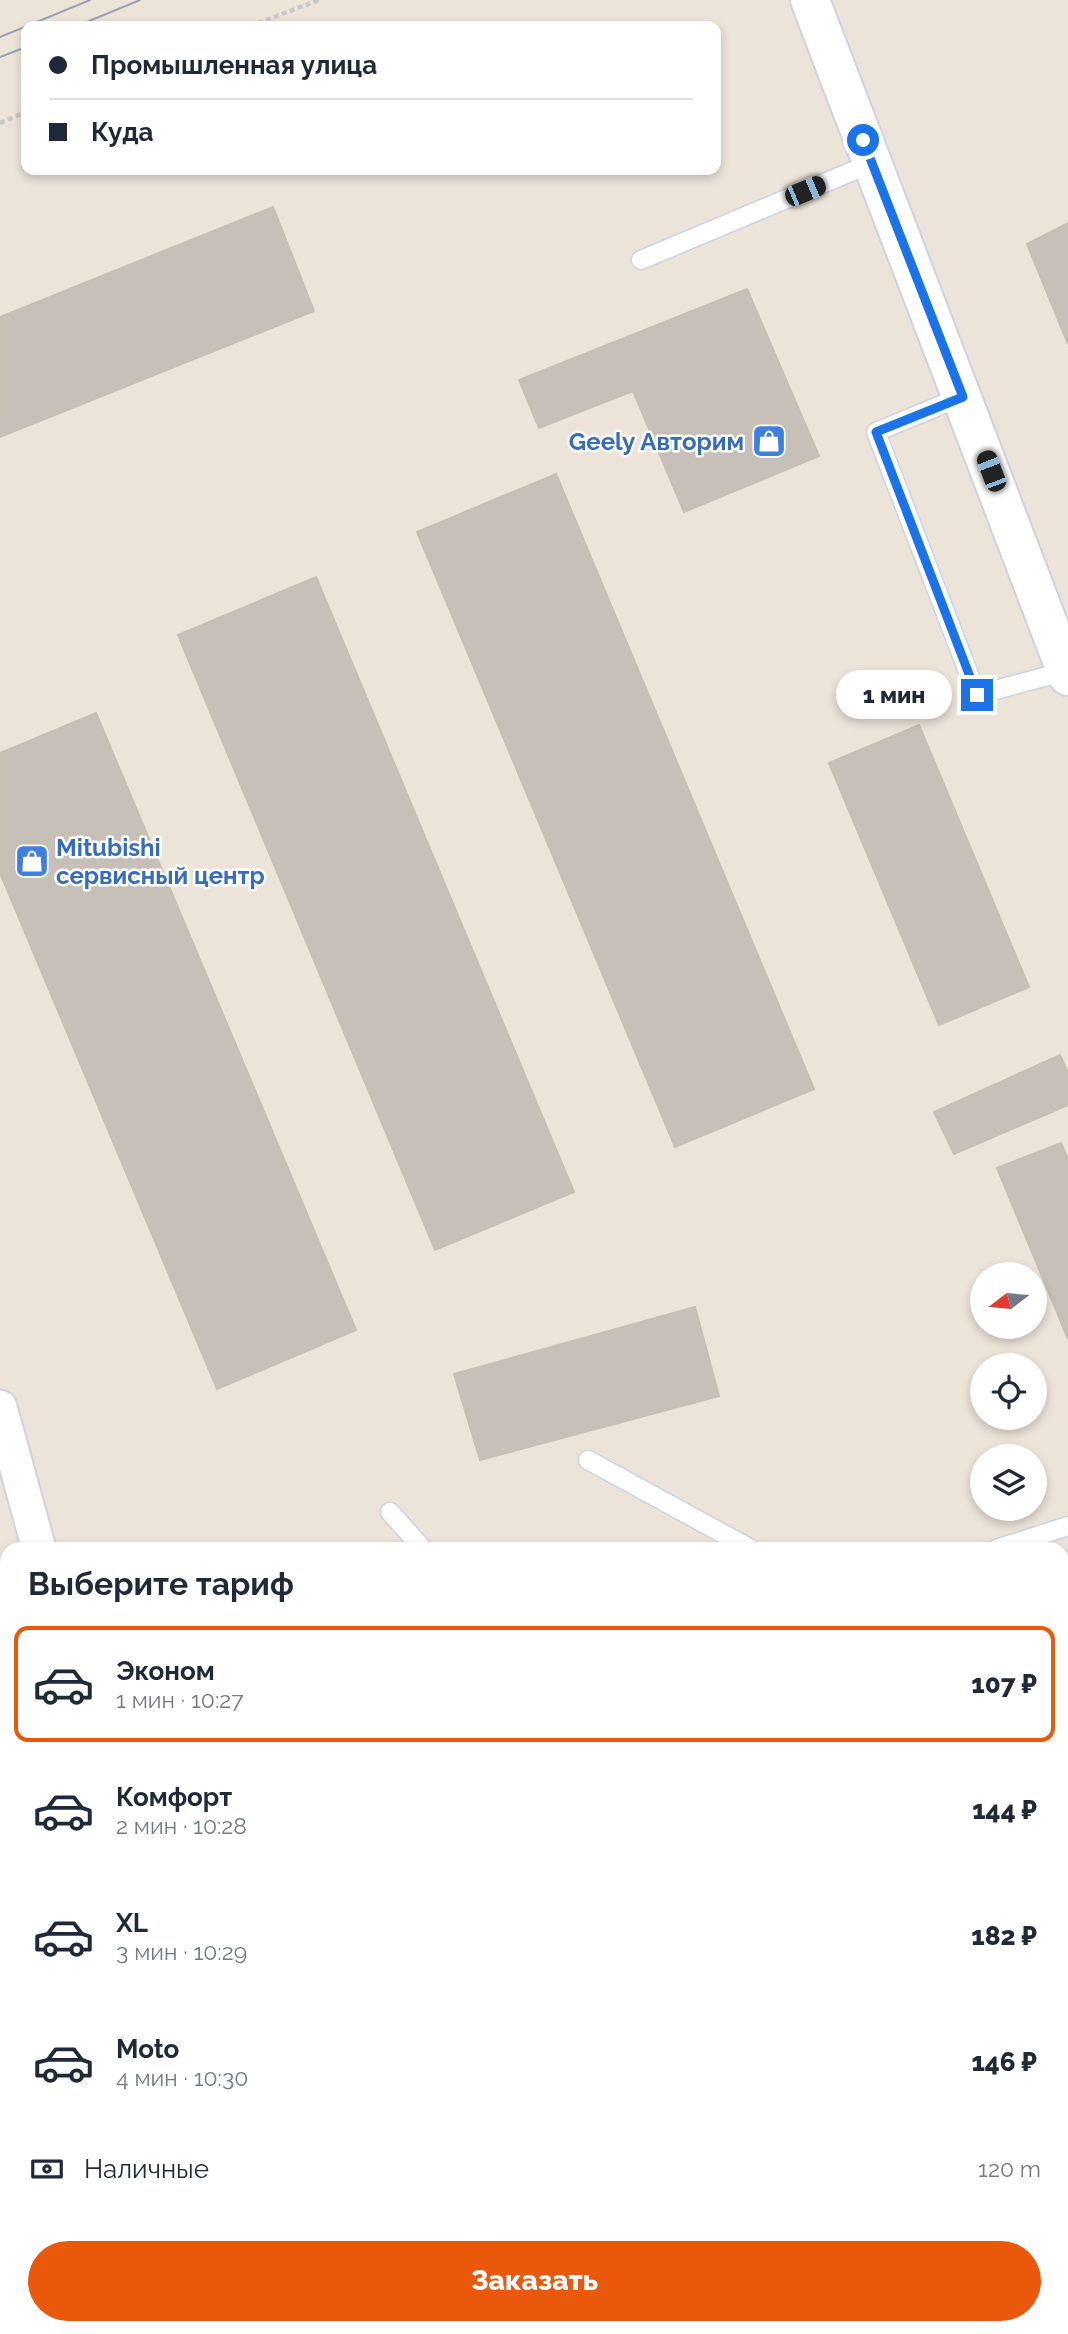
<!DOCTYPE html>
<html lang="ru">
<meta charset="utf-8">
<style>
body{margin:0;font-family:Raleway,sans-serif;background:#f6f6f7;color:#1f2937;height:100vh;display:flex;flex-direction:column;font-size:26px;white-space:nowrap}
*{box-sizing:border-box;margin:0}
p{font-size:23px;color:#747a83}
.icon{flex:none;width:38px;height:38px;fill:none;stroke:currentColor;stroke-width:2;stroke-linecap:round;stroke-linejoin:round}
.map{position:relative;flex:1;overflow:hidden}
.panel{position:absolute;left:0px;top:1542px;width:1069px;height:793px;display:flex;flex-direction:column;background:#fff;border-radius:21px 21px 0 0;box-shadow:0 4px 10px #0003}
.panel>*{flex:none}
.guide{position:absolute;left:21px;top:21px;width:700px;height:154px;border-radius:14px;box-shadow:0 4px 10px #0003;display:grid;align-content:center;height:154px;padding:0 28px;background:#fff}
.needle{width:46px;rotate:254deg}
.controls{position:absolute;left:970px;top:1262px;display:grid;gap:14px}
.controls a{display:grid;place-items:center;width:77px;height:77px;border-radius:50%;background:#fff;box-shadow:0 4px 10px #0003;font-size:35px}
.end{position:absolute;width:32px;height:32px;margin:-16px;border:9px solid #1a73e8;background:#fff;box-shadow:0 0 0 4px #fff}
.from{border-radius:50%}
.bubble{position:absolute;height:49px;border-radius:24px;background:#fff;box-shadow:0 4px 10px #0003;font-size:23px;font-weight:800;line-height:49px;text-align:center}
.car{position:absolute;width:21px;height:42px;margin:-21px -10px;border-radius:9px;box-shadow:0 0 5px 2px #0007;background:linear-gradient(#222 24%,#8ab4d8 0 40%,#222 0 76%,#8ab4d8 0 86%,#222 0)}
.guide b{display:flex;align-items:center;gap:24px;height:66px;font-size:26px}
.guide b+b{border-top:2px solid #e0e1e3}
.guide i{width:18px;height:18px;background:#1f2937}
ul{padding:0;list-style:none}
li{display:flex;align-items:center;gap:21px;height:116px;margin:0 14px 10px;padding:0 14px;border:4px solid transparent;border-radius:14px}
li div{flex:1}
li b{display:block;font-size:26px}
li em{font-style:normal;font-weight:800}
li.on{border-color:#ea580c}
li>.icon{width:63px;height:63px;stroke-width:1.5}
h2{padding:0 28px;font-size:32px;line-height:84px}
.pay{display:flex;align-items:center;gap:18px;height:77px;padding:0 28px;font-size:26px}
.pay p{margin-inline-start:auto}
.primary-button{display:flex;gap:14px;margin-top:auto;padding:14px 28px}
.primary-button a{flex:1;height:80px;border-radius:42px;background:#ea580c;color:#fff;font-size:28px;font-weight:800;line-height:80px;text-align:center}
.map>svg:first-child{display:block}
.building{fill:#c7c0b9;stroke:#c7bfb2;stroke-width:2}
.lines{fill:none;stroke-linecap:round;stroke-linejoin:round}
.lane-casing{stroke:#ced3e3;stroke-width:21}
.street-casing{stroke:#ced3e3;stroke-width:37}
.secondary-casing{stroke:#ced3e3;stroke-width:42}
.path{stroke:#c7c7c7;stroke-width:4.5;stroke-dasharray:5 3.5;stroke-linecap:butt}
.lane{stroke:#fff;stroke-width:18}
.street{stroke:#fff;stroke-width:33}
.secondary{stroke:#fff;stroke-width:38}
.tram{stroke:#9ba0b4;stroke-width:2}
.route{stroke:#1a73e8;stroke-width:9}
.labels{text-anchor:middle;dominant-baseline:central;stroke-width:5;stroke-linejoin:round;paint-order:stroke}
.shop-label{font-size:24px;font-weight:bold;fill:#366cbe;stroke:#fff;text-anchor:end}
</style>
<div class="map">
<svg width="1068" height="2334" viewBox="0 0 1068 2334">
<rect width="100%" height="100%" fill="#ece3d9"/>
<path class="building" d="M273,207L314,311L0,437V317Z
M1068,223V344L1027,244Z
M747,289L819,456L684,512L633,391L539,428L519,380Z
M556,474L814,1089L675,1147L417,532Z
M316,577L574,1192L435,1250L178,635Z
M96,713L356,1330L217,1389L0,873V753Z
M919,725L1029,987L939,1025L829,763Z
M1060,1055L1068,1073V1105L954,1154L934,1112Z
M1061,1143L1068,1160V1339L997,1168Z
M695,1307L719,1396L480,1460L454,1374Z
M1062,1965L1068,1967V2121L1062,2120Z
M1062,2206L1068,2208V2252L1063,2267Z
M7,2229V2317L0,2319V2231Z"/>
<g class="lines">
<g class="lane-casing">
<path id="lane" d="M641,260L872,163
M963,396L876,432L977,695L1066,671
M588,1460L751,1549
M390,1512L423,1549
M996,1549L1068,1526
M0,2020L7,2018
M240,2328L241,2334"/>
</g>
<g class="street-casing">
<path id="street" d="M0,1407L39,1549
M0,2144L7,2142"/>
</g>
<g class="secondary-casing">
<path id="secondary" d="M810,0L1068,676"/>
</g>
<path class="path" d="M250,26L319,0
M0,123L26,112"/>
<use href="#lane" class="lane"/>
<use href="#street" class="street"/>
<use href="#secondary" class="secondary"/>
<path class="tram" d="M77,26L140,0
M0,37L90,0
M0,57L26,47"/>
</g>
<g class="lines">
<path class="route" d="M863,140L963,397L876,432L977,695"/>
</g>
<defs>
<g id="shop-square" transform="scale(1.75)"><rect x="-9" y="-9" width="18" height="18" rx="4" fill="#3f7fe0" stroke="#fff"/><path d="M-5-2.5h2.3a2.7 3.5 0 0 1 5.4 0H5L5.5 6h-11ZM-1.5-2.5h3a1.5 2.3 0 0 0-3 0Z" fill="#fff"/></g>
</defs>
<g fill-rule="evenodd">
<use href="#shop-square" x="769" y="441"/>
<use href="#shop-square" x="32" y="861"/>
</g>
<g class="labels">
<g class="shop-label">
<text x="744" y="441">Geely Авторим</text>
<text x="56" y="847" text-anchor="start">Mitubishi<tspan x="56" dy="28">сервисный центр</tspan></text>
</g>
</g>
</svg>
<div class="controls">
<a><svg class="needle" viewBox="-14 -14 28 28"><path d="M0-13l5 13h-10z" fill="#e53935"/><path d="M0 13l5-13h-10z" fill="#747a83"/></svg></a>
<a><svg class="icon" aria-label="locate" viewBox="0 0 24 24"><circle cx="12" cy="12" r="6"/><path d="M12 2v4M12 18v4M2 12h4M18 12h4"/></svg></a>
<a><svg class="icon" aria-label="layers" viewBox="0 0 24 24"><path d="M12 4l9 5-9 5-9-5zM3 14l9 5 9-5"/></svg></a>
</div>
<i class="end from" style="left:863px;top:140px"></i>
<i class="end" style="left:977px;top:695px"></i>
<div class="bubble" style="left:836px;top:670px;width:116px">1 мин</div>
<i class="car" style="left:805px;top:191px;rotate:67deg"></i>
<i class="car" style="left:991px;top:471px;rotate:339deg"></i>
<div class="guide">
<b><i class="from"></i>Промышленная улица</b>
<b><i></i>Куда</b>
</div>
<section class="panel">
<h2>Выберите тариф</h2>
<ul>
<li class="on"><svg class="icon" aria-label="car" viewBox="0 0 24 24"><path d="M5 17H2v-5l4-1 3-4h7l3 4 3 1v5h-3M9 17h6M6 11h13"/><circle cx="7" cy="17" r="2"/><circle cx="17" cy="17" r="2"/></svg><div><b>Эконом</b><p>1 мин · 10:27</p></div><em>107 ₽</em></li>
<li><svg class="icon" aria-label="car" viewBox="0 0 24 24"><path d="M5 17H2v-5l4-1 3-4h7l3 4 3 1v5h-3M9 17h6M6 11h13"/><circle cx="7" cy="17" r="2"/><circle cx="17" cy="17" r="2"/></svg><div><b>Комфорт</b><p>2 мин · 10:28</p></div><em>144 ₽</em></li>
<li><svg class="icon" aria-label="car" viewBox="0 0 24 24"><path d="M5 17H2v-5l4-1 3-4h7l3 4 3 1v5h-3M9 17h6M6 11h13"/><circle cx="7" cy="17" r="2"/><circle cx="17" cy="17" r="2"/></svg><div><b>XL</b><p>3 мин · 10:29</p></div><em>182 ₽</em></li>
<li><svg class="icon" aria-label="car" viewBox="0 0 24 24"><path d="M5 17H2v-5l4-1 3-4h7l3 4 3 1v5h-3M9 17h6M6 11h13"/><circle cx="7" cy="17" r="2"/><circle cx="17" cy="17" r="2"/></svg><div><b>Moto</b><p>4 мин · 10:30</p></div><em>146 ₽</em></li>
</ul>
<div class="pay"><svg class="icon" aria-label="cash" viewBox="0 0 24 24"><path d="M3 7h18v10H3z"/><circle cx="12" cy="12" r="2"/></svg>Наличные<p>120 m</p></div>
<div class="primary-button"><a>Заказать</a></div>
</section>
</div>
